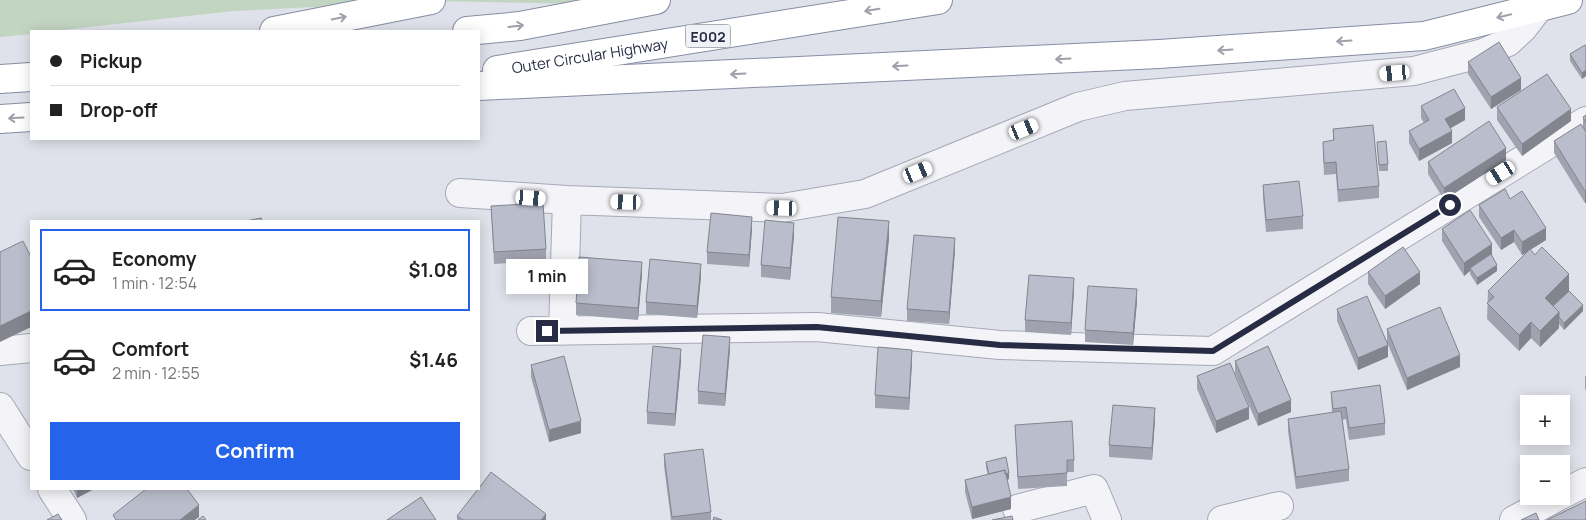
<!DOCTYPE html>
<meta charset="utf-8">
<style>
body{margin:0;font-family:Manrope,sans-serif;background:#f2f2f2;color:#222;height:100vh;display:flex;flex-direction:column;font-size:19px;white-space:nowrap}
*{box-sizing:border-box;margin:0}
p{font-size:16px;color:#767676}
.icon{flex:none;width:28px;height:28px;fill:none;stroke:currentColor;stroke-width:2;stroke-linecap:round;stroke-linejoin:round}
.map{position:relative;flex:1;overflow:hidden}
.details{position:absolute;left:30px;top:220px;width:450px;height:270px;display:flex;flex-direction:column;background:#fff;border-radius:0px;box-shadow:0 2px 12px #0003}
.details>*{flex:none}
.top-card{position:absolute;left:30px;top:30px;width:450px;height:110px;border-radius:0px;box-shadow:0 2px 12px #0003;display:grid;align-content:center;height:110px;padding:0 20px;background:#fff}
.fabs{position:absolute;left:1520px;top:395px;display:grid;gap:10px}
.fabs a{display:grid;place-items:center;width:50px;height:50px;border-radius:0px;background:#fff;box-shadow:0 2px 12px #0003;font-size:25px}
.end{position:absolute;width:22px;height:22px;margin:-11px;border:6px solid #272c44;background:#fff;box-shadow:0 0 0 2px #fff}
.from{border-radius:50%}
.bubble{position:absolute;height:35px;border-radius:0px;background:#fff;box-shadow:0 2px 12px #0003;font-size:16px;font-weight:700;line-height:35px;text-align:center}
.car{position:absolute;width:15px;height:30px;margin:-15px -8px;border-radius:6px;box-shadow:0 0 4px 1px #0007;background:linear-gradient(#fff 24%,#345 0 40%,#fff 0 76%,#345 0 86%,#fff 0)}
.top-card b{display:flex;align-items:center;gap:18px;height:48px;font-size:19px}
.top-card b+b{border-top:1px solid #e0e0e0}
.top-card i{width:12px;height:12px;background:#222}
ul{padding:9px 0 0;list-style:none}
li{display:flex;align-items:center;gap:15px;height:82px;margin:0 10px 8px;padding:0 10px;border:2px solid transparent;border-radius:0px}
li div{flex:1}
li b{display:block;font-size:19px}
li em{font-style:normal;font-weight:700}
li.current{border-color:#2563eb}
li>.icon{width:45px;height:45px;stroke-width:1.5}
.action{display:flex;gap:10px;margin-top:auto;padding:10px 20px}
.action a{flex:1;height:58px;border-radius:0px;background:#2563eb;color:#fff;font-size:20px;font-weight:700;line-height:58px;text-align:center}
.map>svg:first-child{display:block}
.green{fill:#c2d5c1}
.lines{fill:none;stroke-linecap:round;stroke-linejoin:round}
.minor-casing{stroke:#a5a8b6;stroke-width:30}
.highway-casing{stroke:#868ca3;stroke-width:30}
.minor{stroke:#f4f4f8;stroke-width:28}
.highway{stroke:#fff;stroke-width:28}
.wall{fill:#a0a3af}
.shaded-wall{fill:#82848e}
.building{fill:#babdcb;stroke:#82848e}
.oneway{stroke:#9ea0ab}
.route{stroke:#272c44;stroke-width:6}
.labels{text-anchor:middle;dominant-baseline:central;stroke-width:5;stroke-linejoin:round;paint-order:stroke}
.shield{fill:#f0f2f8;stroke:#63677a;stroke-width:1}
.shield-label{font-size:14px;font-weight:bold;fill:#272c44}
.street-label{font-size:15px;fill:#272c44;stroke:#f0f2f8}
</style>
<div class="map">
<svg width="1586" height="520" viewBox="0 0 1586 520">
<rect width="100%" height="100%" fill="#e0e2eb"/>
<path class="green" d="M0,0H650L632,5L434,1L234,11L53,31H31V34L0,37Z"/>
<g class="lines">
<g class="minor-casing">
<path id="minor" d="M460,193L567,200L782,208L865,194L1078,107L1125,96L1414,71L1483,53L1508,42L1523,28L1540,6
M531,331L817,327L1000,345L1213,351L1586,121
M563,331L567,200
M0,351L31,348
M0,407L31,456
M52,489L72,520
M1561,495L1586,482
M1017,509L1094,489L1107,520
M1222,520L1279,506
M1514,520L1559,496"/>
</g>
<g class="highway-casing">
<g id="highway">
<path d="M274,31L431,0"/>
<path d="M467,31L520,26L656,0"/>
<path id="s1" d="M497,70L938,0"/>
<path d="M0,79L31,77"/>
<path d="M479,86L1159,54L1424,36L1568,0"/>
<path d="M0,119L31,117"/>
</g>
</g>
<use href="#minor" class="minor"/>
<use href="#highway" class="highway"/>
</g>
<path class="wall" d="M1586,47V76L1582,79L1570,61V54Z
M1468,62L1521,90L1491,109L1468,74Z
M1421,106L1465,120L1451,128L1452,143L1419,161L1409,143V131L1424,123L1421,118Z
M1497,107L1571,121L1522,156L1497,120Z
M1583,117L1586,123V203H1585L1554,153V141L1583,126Z
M1333,129L1379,186V198L1338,202L1336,174L1324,175L1323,154V142L1333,141Z
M1377,142L1388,164V171H1379Z
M1506,160L1444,200L1428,174V162Z
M1263,185L1303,216V229L1266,232L1263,197Z
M1510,199L1546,240L1530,250L1569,291L1583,311L1564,330L1559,324V328L1540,347L1531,338L1519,351L1487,319L1488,291L1527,252L1522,255L1514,242L1501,250L1479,217V205Z
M491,206L546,249V261L494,264Z
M752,229L749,267L707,264V252Z
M1442,229L1492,256L1497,271L1477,285L1470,274V271L1464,276L1442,241Z
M794,235L790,280L761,277V265Z
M889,238L881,317L831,313V297Z
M955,250L949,324L907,321V309Z
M1368,272L1420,284L1385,309L1368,284Z
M642,274L638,320L576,315V303Z
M701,276L697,318L646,314V302Z
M1074,290L1071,335L1025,332V320Z
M1137,301L1133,345L1085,342V330Z
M1337,309L1388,357L1358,370L1337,321Z
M1387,329L1460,367L1407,390L1387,342Z
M730,349L725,406L698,404V391Z
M681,361L675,426L647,424V412Z
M1235,361L1291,412L1258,426L1235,373Z
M912,362L909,410L875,408V395Z
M531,365L581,433L549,442L531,377Z
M1197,376L1249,419L1216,433L1197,389Z
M1585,376H1586V391L1585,389Z
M1331,392L1385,423V435L1349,440L1346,419L1342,420L1349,469V481L1296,489L1288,431V419L1332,413Z
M1155,420L1152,460L1109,457V445Z
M1015,425L1074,460V472H1067V486L1018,489Z
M664,454L711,512V520H671L664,466Z
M986,462L1009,479L1007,480L1011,509L972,519L965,492V480L988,475L986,468Z
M73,489H94L77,498Z
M457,516L546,520H457Z"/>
<path class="shaded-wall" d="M1586,70V76L1582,79V73Z
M1521,78V90L1491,109V97Z
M1465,108V120L1445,131V119Z
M1571,109V121L1522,156V144Z
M1452,131V143L1419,161V149Z
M1506,148V160L1444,200V188Z
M1585,191H1586V203H1585Z
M752,217V229L749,267V255Z
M889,221V238L881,317V301Z
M794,223V235L790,280V268Z
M1546,228V240L1522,255V242Z
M1514,230V242L1501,250V238Z
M955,238V250L949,324V312Z
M1492,244V256L1470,268V271L1464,276V263Z
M642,262V274L638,320V308Z
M701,264V276L697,318V306Z
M1497,265V271L1477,285V278Z
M1420,272V284L1385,309V296Z
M1569,274V291L1545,314V298Z
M1074,278V290L1071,335V323Z
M1137,289V301L1133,345V333Z
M1583,305V311L1564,330V323Z
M31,311V327L0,342V326Z
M1559,312V328L1540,347V331Z
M1531,322V338L1519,351V335Z
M730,337V349L725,406V394Z
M1388,345V357L1358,370V358Z
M681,349V361L675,426V414Z
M912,350V362L909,410V398Z
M1460,355V367L1407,390V378Z
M1291,400V412L1258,426V414Z
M1249,407V419L1216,433V421Z
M1155,408V420L1152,460V448Z
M581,421V433L549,442V430Z
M1009,473V479L990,484V478Z
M77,489H94L77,498Z
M1011,497V509L972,519V507Z
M199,505V517L195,520H180Z
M546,514V520H541Z"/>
<path class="building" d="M1499,42L1521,78L1491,97L1468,62Z
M1585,45L1586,47V70L1582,73L1570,54Z
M1547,74L1571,109L1522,144L1497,107Z
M1454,89L1465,108L1445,119L1452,131L1419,149L1409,131L1429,120L1421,106Z
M1586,115V123L1583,117Z
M1489,121L1506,148L1444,188L1428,162Z
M1581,124L1586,132V191H1585L1554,141Z
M1373,125L1379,186L1338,190L1336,162L1324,163L1323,142L1334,140L1333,129Z
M1386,141L1388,164L1379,165L1377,142Z
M1299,181L1303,216L1266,220L1263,185Z
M1505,189L1510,199L1522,191L1546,228L1522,242L1514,230L1501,238L1479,205Z
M543,203L546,249L494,252L491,206Z
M1470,210L1492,244L1464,263L1442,229Z
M711,213L752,217L749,255L707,252Z
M838,217L889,221L881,301L831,297Z
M261,218L262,221H246Z
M765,220L794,223L790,268L761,265Z
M914,235L955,238L949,312L907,309Z
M23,241L31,257V311L0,326V252Z
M1403,247L1420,272L1385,296L1368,272Z
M1542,247L1569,274L1545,298L1559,312L1540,331L1531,322L1519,335L1487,303L1494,297L1488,291L1530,249L1535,255Z
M1491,254L1497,265L1477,278L1470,268Z
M579,257L642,262L638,308L576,303Z
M650,259L701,264L697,306L646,302Z
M1029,275L1074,278L1071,323L1025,320Z
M1088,286L1137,289L1133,333L1085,330Z
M1569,291L1583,305L1564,323L1559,317V312L1553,306Z
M1367,296L1388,345L1358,358L1337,309Z
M1440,307L1460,355L1407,378L1387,329Z
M703,335L730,337L725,394L698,391Z
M653,346L681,349L675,414L647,412Z
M1268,346L1291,400L1258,414L1235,361Z
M878,347L912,350L909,398L875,395Z
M564,356L581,421L549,430L531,365Z
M1230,363L1249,407L1216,421L1197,376Z
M1380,385L1385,423L1349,428L1346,407L1333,409L1331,392Z
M1113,405L1155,408L1152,448L1109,445Z
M1341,411L1349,469L1296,477L1288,419Z
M1072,421L1074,460H1067V473L1018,477L1015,425Z
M703,449L711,512L672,517L664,454Z
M1006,457L1009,473L1005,474V470L989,474L986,462Z
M1005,470L1011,497L972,507L965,480Z
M491,472L546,514L541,520H463L457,516L478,489H479V488Z
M146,489H187L199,505L180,520H116L113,515Z
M421,497L436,520H387Z
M1586,501V520H1547Z
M1536,513L1539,520H1521Z
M58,514L62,520H47Z
M203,516L206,520H198Z
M1012,516L1013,520H992Z
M714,517L722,520H713Z"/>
<defs><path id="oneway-shaft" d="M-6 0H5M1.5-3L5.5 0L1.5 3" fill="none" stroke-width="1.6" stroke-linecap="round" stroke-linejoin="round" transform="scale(1.25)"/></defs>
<g class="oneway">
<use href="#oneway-shaft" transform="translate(872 10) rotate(171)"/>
<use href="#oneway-shaft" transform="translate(1504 16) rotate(166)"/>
<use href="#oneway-shaft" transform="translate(339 18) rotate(-11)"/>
<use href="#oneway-shaft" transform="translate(516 26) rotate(-7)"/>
<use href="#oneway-shaft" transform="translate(1344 41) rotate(176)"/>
<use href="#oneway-shaft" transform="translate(1225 50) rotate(176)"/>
<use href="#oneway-shaft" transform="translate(1063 59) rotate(177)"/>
<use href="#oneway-shaft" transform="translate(900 66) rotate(177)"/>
<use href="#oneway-shaft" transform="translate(738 74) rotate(177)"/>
<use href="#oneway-shaft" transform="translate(16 118) rotate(177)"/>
</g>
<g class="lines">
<path class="route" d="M547,331L817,327L1000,345L1213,351L1450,205"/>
</g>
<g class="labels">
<rect class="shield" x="685.5" y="24.5" width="45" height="23" rx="4"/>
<g class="shield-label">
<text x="708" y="36">E002</text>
</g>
<g class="street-label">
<text stroke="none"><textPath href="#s1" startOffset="94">Outer Circular Highway</textPath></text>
</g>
</g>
</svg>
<div class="fabs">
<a>+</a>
<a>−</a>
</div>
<i class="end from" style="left:1450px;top:205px"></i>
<i class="end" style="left:547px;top:331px"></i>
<div class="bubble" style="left:506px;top:259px;width:82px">1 min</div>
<i class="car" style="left:1395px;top:73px;rotate:265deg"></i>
<i class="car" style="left:1024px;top:129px;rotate:68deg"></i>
<i class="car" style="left:918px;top:172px;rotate:68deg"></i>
<i class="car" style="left:1501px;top:173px;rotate:238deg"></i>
<i class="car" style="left:531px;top:198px;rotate:94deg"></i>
<i class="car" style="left:626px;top:202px;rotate:272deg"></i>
<i class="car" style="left:782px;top:208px;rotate:272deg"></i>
<div class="top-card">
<b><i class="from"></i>Pickup</b>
<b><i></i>Drop-off</b>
</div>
<section class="details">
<ul>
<li class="current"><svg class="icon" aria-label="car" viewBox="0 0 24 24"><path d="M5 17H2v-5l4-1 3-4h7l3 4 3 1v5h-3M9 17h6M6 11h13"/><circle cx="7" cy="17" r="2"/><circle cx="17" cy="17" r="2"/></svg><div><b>Economy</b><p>1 min · 12:54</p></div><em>$1.08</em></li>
<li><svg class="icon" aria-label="car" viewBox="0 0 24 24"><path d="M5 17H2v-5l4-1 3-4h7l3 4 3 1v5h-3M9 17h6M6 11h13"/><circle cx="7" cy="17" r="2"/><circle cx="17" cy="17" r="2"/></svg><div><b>Comfort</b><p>2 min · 12:55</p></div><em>$1.46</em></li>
</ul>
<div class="action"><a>Confirm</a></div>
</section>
</div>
